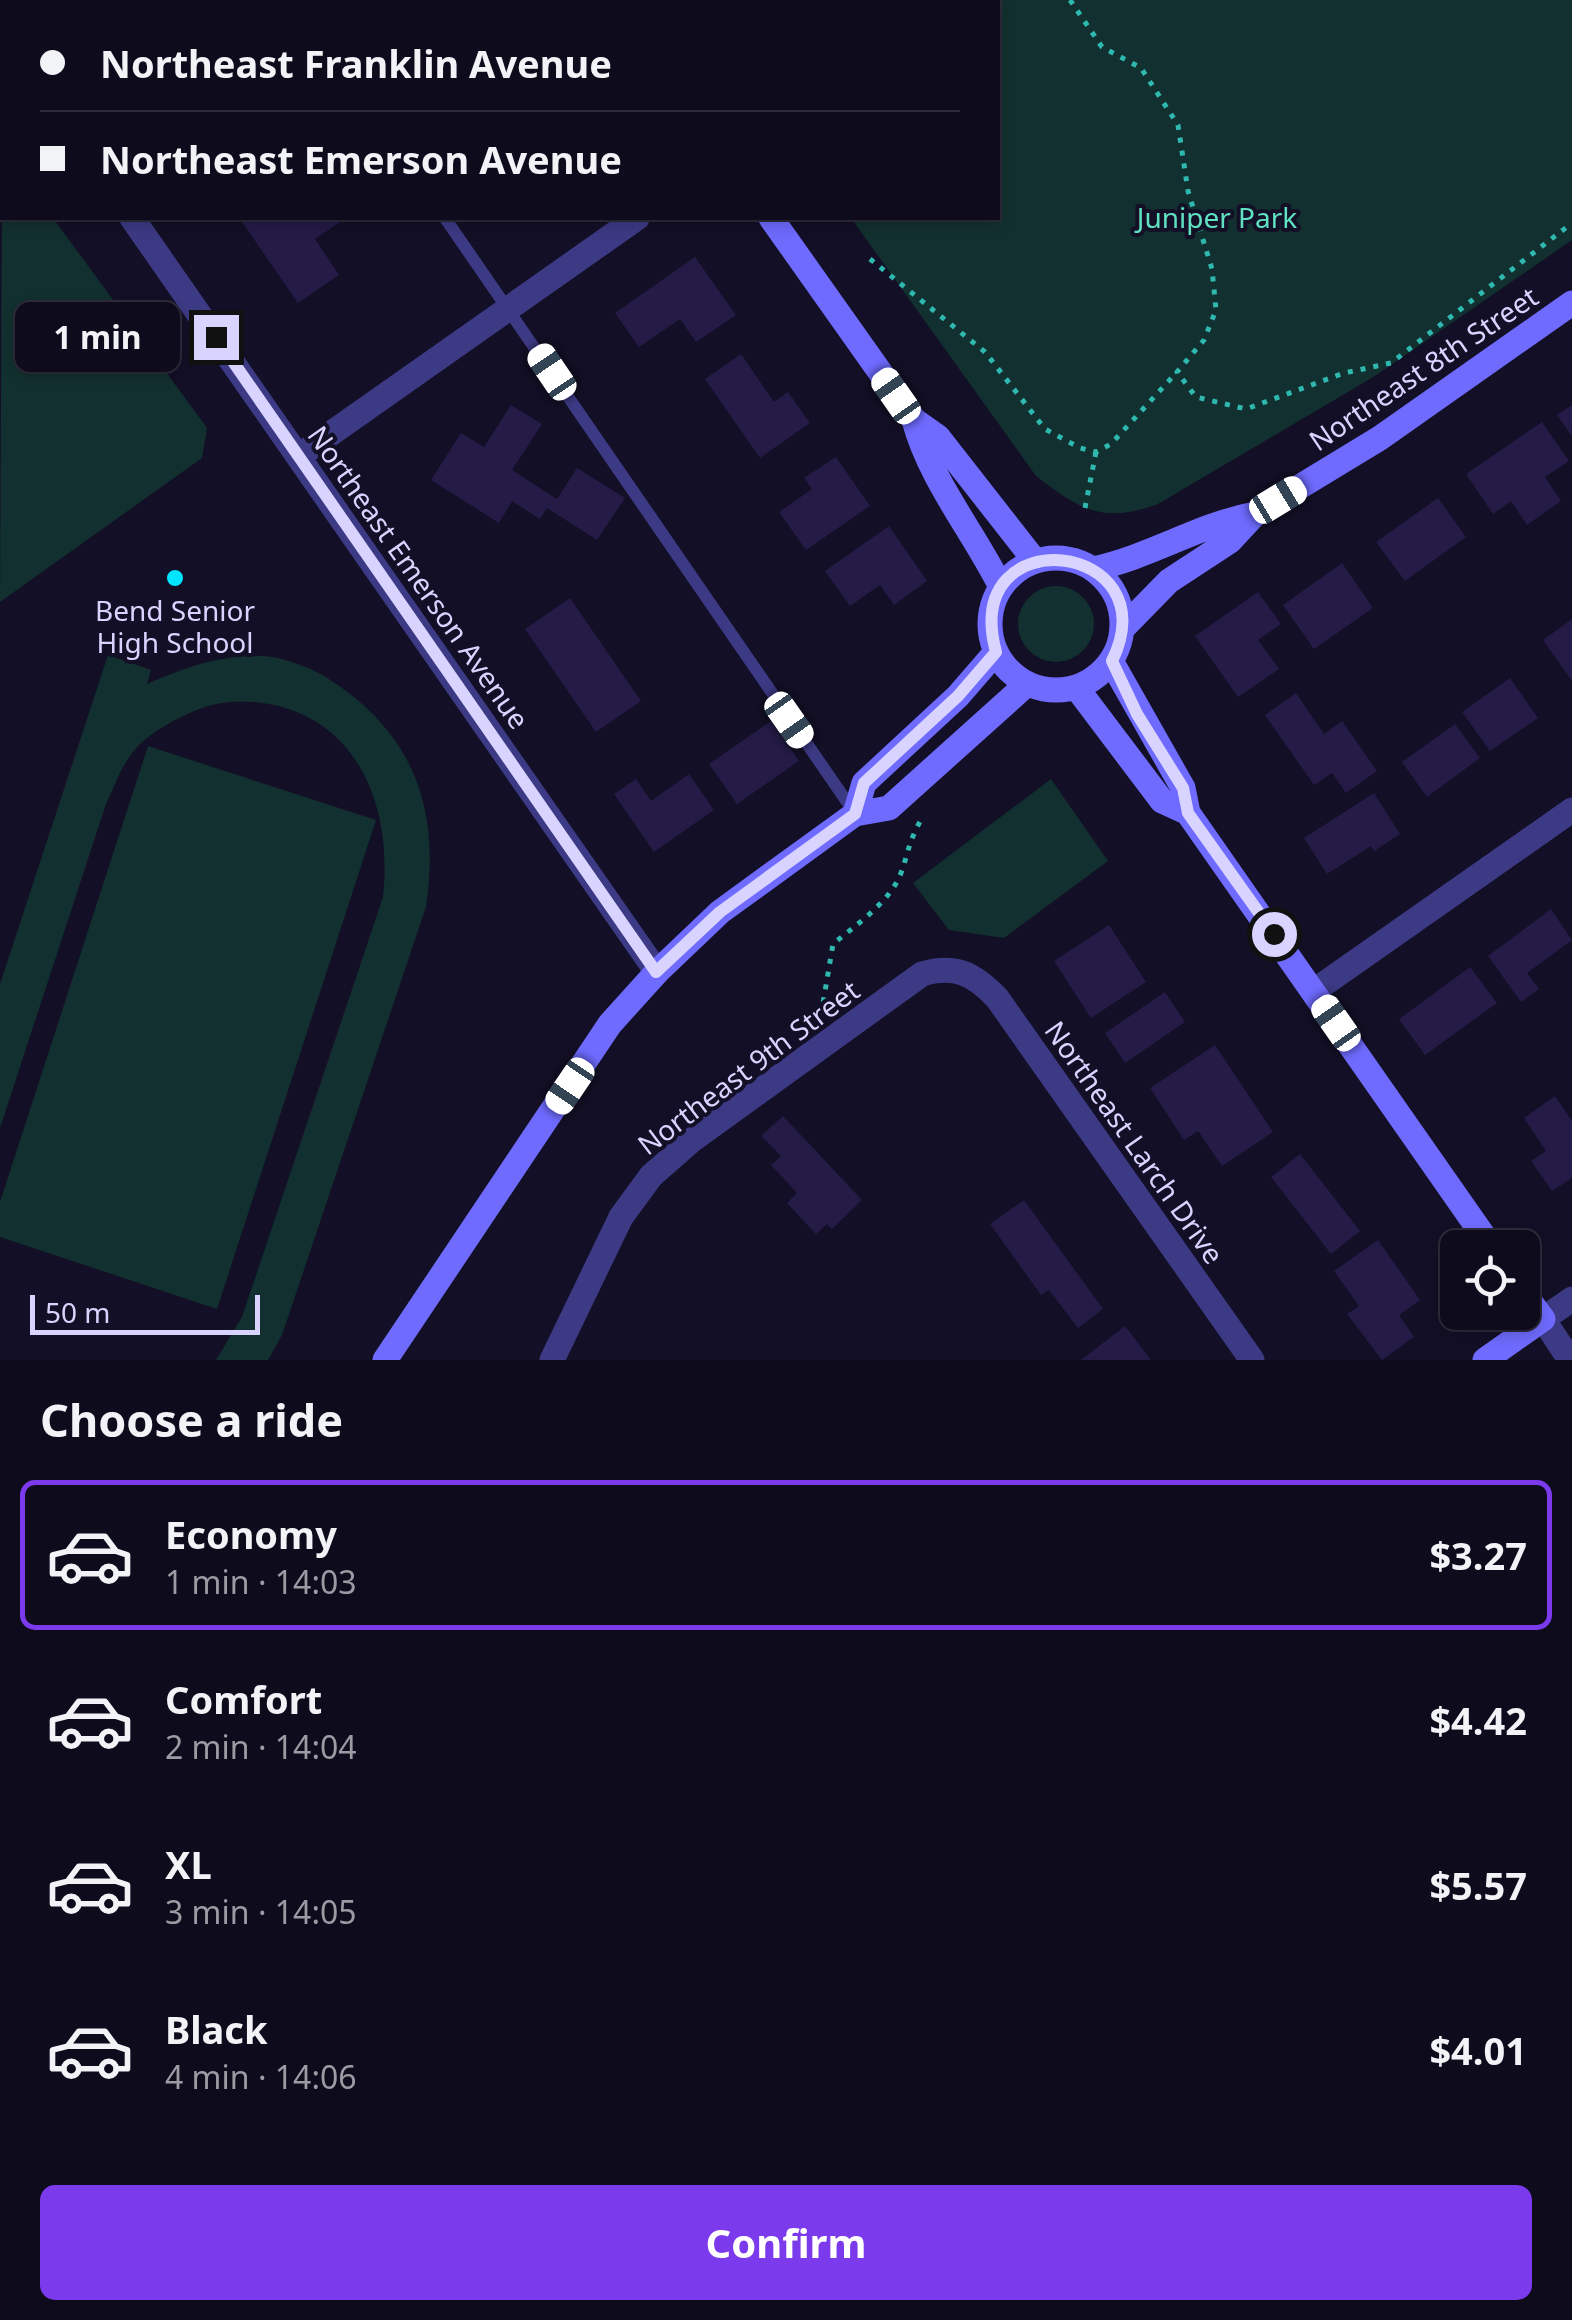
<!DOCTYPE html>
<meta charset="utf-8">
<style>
body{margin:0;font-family:"Noto Sans",sans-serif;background:#171425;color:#f1f3f6;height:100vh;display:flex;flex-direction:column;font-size:38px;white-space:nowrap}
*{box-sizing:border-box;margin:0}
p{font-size:32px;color:#9b9ba3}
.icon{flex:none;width:55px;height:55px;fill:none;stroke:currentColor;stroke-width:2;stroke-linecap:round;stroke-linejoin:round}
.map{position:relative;height:1360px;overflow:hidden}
.panel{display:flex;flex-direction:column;background:#0e0b1c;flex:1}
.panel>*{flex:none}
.guide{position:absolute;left:0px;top:0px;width:1000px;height:220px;box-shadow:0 5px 15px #0003,0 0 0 2px #2e2b3b;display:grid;align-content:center;height:220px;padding:0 40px;background:#0e0b1c}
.controls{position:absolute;left:1440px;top:1230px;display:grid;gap:20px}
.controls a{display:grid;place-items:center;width:100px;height:100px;border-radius:15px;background:#0e0b1c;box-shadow:0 5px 15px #0003,0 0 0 2px #2e2b3b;font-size:50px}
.scale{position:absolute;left:30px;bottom:25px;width:230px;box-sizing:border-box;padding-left:10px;border:5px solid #d9d4ff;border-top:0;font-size:28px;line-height:35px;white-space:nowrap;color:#d9d4ff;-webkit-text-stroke:8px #130f26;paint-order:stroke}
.end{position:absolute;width:45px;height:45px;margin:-22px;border:12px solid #d9d4ff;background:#111;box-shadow:0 0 0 5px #111}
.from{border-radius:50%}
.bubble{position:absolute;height:70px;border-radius:15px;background:#0e0b1c;box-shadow:0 5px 15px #0003,0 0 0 2px #2e2b3b;font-size:32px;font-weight:700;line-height:70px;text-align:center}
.car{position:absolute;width:30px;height:60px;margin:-30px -15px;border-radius:12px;box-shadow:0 0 8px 2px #0007;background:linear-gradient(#fff 24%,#345 0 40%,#fff 0 76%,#345 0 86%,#fff 0)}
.guide b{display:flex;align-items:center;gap:35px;height:95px;font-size:38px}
.guide b+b{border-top:2px solid #2e2b3b}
.guide i{width:25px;height:25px;background:#f1f3f6}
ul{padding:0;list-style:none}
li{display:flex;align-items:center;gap:30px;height:150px;margin:0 20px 15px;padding:0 20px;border:5px solid transparent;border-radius:15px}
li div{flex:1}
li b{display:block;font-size:38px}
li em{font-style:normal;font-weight:700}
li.active{border-color:#7c3aed}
li>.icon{width:90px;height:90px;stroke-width:1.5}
h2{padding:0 40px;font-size:45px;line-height:120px}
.cta{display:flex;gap:20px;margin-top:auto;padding:20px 40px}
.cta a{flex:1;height:115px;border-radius:15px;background:#7c3aed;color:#fff;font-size:40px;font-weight:700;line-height:115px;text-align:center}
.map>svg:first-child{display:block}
.green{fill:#12302f}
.building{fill:#241b47}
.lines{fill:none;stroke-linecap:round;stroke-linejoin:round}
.path{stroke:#2fb8b0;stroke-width:5;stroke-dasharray:5 8;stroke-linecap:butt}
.lane{stroke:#3d3a85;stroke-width:12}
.street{stroke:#3d3a85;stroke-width:25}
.secondary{stroke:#6f6bff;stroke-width:25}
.route{stroke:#d9d4ff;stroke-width:12}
.poi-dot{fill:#00e5ff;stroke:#130f26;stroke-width:4}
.labels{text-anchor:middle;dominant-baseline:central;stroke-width:8;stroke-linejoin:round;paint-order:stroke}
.park-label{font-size:28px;fill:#5fe0c0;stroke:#130f26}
.street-label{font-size:28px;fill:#d9d4ff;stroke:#130f26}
.poi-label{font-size:28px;fill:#d9d4ff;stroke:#130f26}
</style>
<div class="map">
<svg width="1572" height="1360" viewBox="0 0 1572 1360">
<rect width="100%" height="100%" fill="#130f26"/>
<path class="green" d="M928,0H1572V240L1375,376L1158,504C1103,524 1080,510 1036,476L851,218H998V2Z
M2,190V218H53L207,428L202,458L0,602Z
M1018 624a38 38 0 1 1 76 0a38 38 0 1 1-76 0Z
M108,655L151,670L147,684C184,668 216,656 257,656C281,655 315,669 335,683C416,738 440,812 426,907L282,1335L268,1360H216L242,1317L383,897C392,815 364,725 274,705C246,699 218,700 192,712C166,724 141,737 126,762C118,775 113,790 106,804L0,1128V984Z
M148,746L376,820L217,1309L0,1237V1202Z
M1051,779L1108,861L1004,938L949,930L913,883Z"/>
<path class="building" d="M248,218H346L315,239L339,275L298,303L242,222Z
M695,257L736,315L696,342L680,319L639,347L615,313Z
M741,354L774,402L788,392L810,423L760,458L705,379Z
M511,405L542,424L512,470L557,499L577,468L625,498L597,540L547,508L540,519L512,501L499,523L431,480L461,433L484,447Z
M1572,405V436L1557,415Z
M1542,422L1569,461L1545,477L1561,501L1527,525L1511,501L1493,514L1466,474Z
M836,457L870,506L806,550L779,512L812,489L804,478Z
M1438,498L1466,537L1405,581L1376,542Z
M889,526L927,581L894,605L880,585L850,606L825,571Z
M1342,563L1373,608L1314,649L1283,605Z
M1258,592L1281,624L1258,640L1279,669L1238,697L1195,636Z
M570,598L641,701L596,732L525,629Z
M1572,619V681L1543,640Z
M1510,678L1538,718L1490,751L1462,712Z
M1296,693L1324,734L1342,721L1377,771L1346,793L1332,773L1314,785L1265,715Z
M771,721L799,761L737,804L709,764Z
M1455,724L1480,758L1427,797L1402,762Z
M689,774L714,810L654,852L614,794L636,779L651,801Z
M1374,793L1400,834L1374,851L1371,846L1327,874L1304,838Z
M1551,909L1572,940L1527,973L1539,989L1521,1002L1488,956Z
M1109,925L1146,982L1091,1018L1054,961Z
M1470,967L1497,1003L1425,1055L1399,1019Z
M1165,992L1185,1022L1125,1063L1105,1033Z
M1215,1045L1273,1132L1222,1166L1198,1131L1184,1140L1150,1088Z
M1555,1096L1572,1121V1178L1552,1191L1531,1161L1546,1151L1524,1118Z
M783,1116L862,1200L832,1229L827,1224L816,1234L787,1203L797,1193L771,1165L781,1156L761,1136Z
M1300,1154L1360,1231L1331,1254L1271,1177Z
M1024,1200L1103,1309L1078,1328L1049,1290L1041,1295L990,1224Z
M1378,1240L1420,1300L1399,1315L1414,1337L1382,1360L1347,1314L1359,1306L1334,1271Z
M1125,1326L1151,1360H1081Z"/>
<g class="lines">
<path class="path" d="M1070,0L1102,47L1141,68L1178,125L1188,191L1212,269L1216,310L1204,340L1177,372L1196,397L1246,409L1344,373L1391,363L1572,223
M870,259L985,352L1045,429L1080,448L1096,452L1111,444L1177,372
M1085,508L1096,452
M821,1015L833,944C856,925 890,902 901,873C909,851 908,843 921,820"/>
<path class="lane" d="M294,0L295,2
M445,218L854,812"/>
<path class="street" d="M0,30L2,33
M132,218L657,972
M299,456L637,218
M1314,991L1572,810
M552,1360L621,1217L651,1176L692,1140L922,974C955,964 974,974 997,998L1252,1360
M1570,1360L1543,1319L1572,1299"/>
<path class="secondary" d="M618,0L620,2
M771,218L914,420C930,480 973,531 1001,587
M914,420L938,437L1035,561
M990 624a66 66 0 1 1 132 0a66 66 0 1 1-132 0Z
M1093,569C1150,557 1198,525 1255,514
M1122,629L1169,581L1230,541L1255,514L1380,438L1572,303
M1111,661L1183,788L1188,813L1492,1248
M1076,687L1162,801L1188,813
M855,814L864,783L958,696L996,652
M385,1360L610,1024L657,972L720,912L855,814L889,808L1027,684
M1485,1360L1543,1319L1522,1291"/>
</g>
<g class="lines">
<path class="route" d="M216,337L656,972L720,912L855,814L864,783L958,696L996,652C959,516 1171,541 1112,661L1137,714L1183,788L1188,813L1274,934"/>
</g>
<circle class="poi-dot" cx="175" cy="578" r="10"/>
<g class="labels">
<g class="park-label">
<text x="1217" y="217">Juniper Park</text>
</g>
<g class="street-label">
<text transform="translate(1423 368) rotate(-34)">Northeast 8th Street</text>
<text transform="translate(419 577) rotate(55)">Northeast Emerson Avenue</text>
<text transform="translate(748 1067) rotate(-37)">Northeast 9th Street</text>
<text transform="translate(1135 1142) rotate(55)">Northeast Larch Drive</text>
</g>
<g class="poi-label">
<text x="175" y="610">Bend Senior<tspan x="175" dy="32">High School</tspan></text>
</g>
</g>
</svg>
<div class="controls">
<a><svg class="icon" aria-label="locate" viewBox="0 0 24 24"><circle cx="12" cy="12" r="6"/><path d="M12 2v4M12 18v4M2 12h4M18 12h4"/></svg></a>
</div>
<div class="scale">50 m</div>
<i class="end from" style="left:1274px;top:934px"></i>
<i class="end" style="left:216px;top:337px"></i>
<div class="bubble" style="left:15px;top:302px;width:165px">1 min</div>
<i class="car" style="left:552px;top:372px;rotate:326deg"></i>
<i class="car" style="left:896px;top:396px;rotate:325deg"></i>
<i class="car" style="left:1278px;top:500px;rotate:59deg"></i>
<i class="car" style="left:789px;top:720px;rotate:145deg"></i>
<i class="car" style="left:1336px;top:1023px;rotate:325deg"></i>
<i class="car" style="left:570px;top:1086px;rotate:214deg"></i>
<div class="guide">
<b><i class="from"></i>Northeast Franklin Avenue</b>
<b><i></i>Northeast Emerson Avenue</b>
</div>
</div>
<section class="panel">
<h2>Choose a ride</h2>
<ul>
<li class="active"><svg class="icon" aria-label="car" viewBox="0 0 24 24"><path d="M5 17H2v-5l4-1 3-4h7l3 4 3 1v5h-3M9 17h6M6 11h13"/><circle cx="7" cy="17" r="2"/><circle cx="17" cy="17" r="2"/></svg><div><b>Economy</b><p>1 min · 14:03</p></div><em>$3.27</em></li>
<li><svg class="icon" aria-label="car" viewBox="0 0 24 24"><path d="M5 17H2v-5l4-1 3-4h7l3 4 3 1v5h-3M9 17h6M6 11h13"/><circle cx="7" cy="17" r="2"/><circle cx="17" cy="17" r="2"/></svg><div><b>Comfort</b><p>2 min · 14:04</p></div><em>$4.42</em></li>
<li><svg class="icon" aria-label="car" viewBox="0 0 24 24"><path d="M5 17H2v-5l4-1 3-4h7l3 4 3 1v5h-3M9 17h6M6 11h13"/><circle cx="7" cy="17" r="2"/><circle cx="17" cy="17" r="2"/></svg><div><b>XL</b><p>3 min · 14:05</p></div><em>$5.57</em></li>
<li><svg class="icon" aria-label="car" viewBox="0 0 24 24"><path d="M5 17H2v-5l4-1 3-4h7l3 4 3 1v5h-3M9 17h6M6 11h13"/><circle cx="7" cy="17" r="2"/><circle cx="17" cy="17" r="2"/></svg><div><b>Black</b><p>4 min · 14:06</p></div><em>$4.01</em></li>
</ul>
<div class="cta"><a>Confirm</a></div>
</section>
